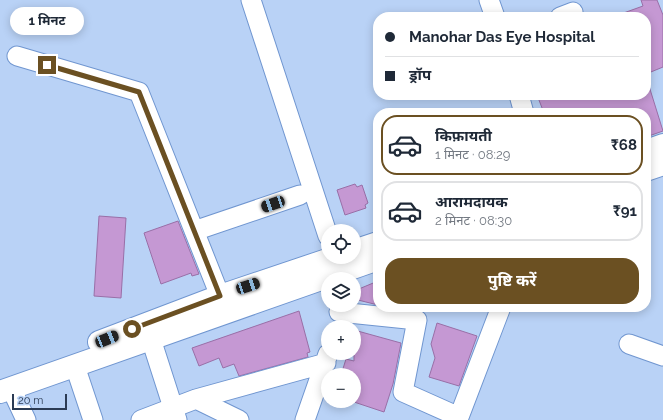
<!DOCTYPE html>
<html lang="hi">
<meta charset="utf-8">
<style>
body{margin:0;font-family:Raleway,"Noto Sans Devanagari",sans-serif;background:#f2f2f3;color:#1f2937;height:100vh;display:flex;flex-direction:column;font-size:15px;white-space:nowrap}
*{box-sizing:border-box;margin:0}
p{font-size:13px;color:#747a83}
.icon{flex:none;width:22px;height:22px;fill:none;stroke:currentColor;stroke-width:2;stroke-linecap:round;stroke-linejoin:round}
.map{position:relative;flex:1;overflow:hidden}
.side{position:absolute;left:373px;top:108px;width:278px;height:204px;display:flex;flex-direction:column;background:#fff;border-radius:16px;box-shadow:0 2px 10px #0003}
.side>*{flex:none}
.hud{position:absolute;left:373px;top:12px;width:278px;height:88px;border-radius:16px;box-shadow:0 2px 10px #0003;display:grid;align-content:center;height:88px;padding:0 12px;background:#fff}
.controls{position:absolute;left:321px;top:224px;display:grid;gap:8px}
.controls a{display:grid;place-items:center;width:40px;height:40px;border-radius:50%;background:#fff;box-shadow:0 2px 10px #0003;font-size:20px}
.scale{position:absolute;left:12px;bottom:10px;width:55px;box-sizing:border-box;padding-left:4px;border:2px solid #2b3b54;border-top:0;font-size:11px;line-height:14px;white-space:nowrap;color:#2b3b54;-webkit-text-stroke:3px #b9d2f6;paint-order:stroke}
.end{position:absolute;width:18px;height:18px;margin:-9px;border:5px solid #6b5022;background:#fff;box-shadow:0 0 0 2px #fff}
.from{border-radius:50%}
.bubble{position:absolute;height:28px;border-radius:14px;background:#fff;box-shadow:0 2px 10px #0003;font-size:13px;font-weight:700;line-height:28px;text-align:center}
.car{position:absolute;width:12px;height:24px;margin:-12px -6px;border-radius:5px;box-shadow:0 0 3px 1px #0007;background:linear-gradient(#222 24%,#8ab4d8 0 40%,#222 0 76%,#8ab4d8 0 86%,#222 0)}
.hud b{display:flex;align-items:center;gap:14px;height:38px;font-size:15px}
.hud b+b{border-top:1px solid #e0e1e3}
.hud i{width:10px;height:10px;background:#1f2937}
ul{padding:7px 0 0;list-style:none}
li{display:flex;align-items:center;gap:12px;height:60px;margin:0 8px 6px;padding:0 4px;border:2px solid #e0e1e3;border-radius:16px}
li div{flex:1}
li b{display:block;font-size:15px}
li em{font-style:normal;font-weight:700}
li.on{border-color:#6b5022}
li>.icon{width:36px;height:36px;stroke-width:1.5}
.button{display:flex;gap:8px;margin-top:auto;padding:8px 12px}
.button a{flex:1;height:46px;border-radius:16px;background:#6b5022;color:#fff;font-size:16px;font-weight:700;line-height:46px;text-align:center}
.map>svg:first-child{display:block}
.building{fill:#c598d3;stroke:#996fa7}
.lines{fill:none;stroke-linecap:round;stroke-linejoin:round}
.minor-casing{stroke:#7096d0;stroke-width:21}
.tertiary-casing{stroke:#7096d0;stroke-width:24}
.minor{stroke:#fff;stroke-width:19}
.tertiary{stroke:#fff;stroke-width:22}
.route{stroke:#6b5022;stroke-width:5}
</style>
<div class="map">
<svg width="663" height="420" viewBox="0 0 663 420">
<rect width="100%" height="100%" fill="#b9d2f6"/>
<path class="building" d="M641,0H657L663,15V67L646,74V17H619L618,15L643,6Z
M649,86L663,131L646,137V113H544L537,95H646V87Z
M355,184L357,187L362,185L368,203L365,205L366,208L345,215L337,190Z
M99,216L126,218L121,298L94,296Z
M178,221L199,274L192,276L191,273L161,284L144,233Z
M378,281V305L354,299V291Z
M299,311L310,352L307,353L308,357L239,376L234,364L223,368L219,358L199,366L192,348Z
M437,323L477,336L459,386L429,377L435,358L431,344Z
M354,330L401,343L393,384L384,412L351,401H354V375H341L346,359L354,361Z"/>
<g class="lines">
<g class="minor-casing">
<path id="minor" d="M251,0L328,236
M489,0L495,17
M560,17L573,12
M17,56L139,92L220,296
M519,95L524,113
M194,231L300,195
M339,312L417,320L403,392L459,417L501,307
M151,339L177,420
M629,344L663,356
M75,366L93,420
M11,388L26,420
M196,399L239,420
M141,420L196,399L326,363
M305,420L328,354"/>
</g>
<g class="tertiary-casing">
<path id="tertiary" d="M646,151L663,145
M646,170L663,164
M354,251L378,243
M99,342L220,296L336,257
M0,392L378,259"/>
</g>
<use href="#minor" class="minor"/>
<use href="#tertiary" class="tertiary"/>
</g>
<g class="lines">
<path class="route" d="M47,65L139,92L220,296L132,329"/>
</g>
</svg>
<div class="controls">
<a><svg class="icon" aria-label="locate" viewBox="0 0 24 24"><circle cx="12" cy="12" r="6"/><path d="M12 2v4M12 18v4M2 12h4M18 12h4"/></svg></a>
<a><svg class="icon" aria-label="layers" viewBox="0 0 24 24"><path d="M12 4l9 5-9 5-9-5zM3 14l9 5 9-5"/></svg></a>
<a>+</a>
<a>−</a>
</div>
<div class="scale">20 m</div>
<i class="end from" style="left:132px;top:329px"></i>
<i class="end" style="left:47px;top:65px"></i>
<div class="bubble" style="left:10px;top:7px;width:74px">1 मिनट</div>
<i class="car" style="left:273px;top:204px;rotate:251deg"></i>
<i class="car" style="left:248px;top:286px;rotate:72deg"></i>
<i class="car" style="left:107px;top:339px;rotate:68deg"></i>
<div class="hud">
<b><i class="from"></i>Manohar Das Eye Hospital</b>
<b><i></i>ड्रॉप</b>
</div>
<section class="side">
<ul>
<li class="on"><svg class="icon" aria-label="car" viewBox="0 0 24 24"><path d="M5 17H2v-5l4-1 3-4h7l3 4 3 1v5h-3M9 17h6M6 11h13"/><circle cx="7" cy="17" r="2"/><circle cx="17" cy="17" r="2"/></svg><div><b>किफ़ायती</b><p>1 मिनट · 08:29</p></div><em>₹68</em></li>
<li><svg class="icon" aria-label="car" viewBox="0 0 24 24"><path d="M5 17H2v-5l4-1 3-4h7l3 4 3 1v5h-3M9 17h6M6 11h13"/><circle cx="7" cy="17" r="2"/><circle cx="17" cy="17" r="2"/></svg><div><b>आरामदायक</b><p>2 मिनट · 08:30</p></div><em>₹91</em></li>
</ul>
<div class="button"><a>पुष्टि करें</a></div>
</section>
</div>
